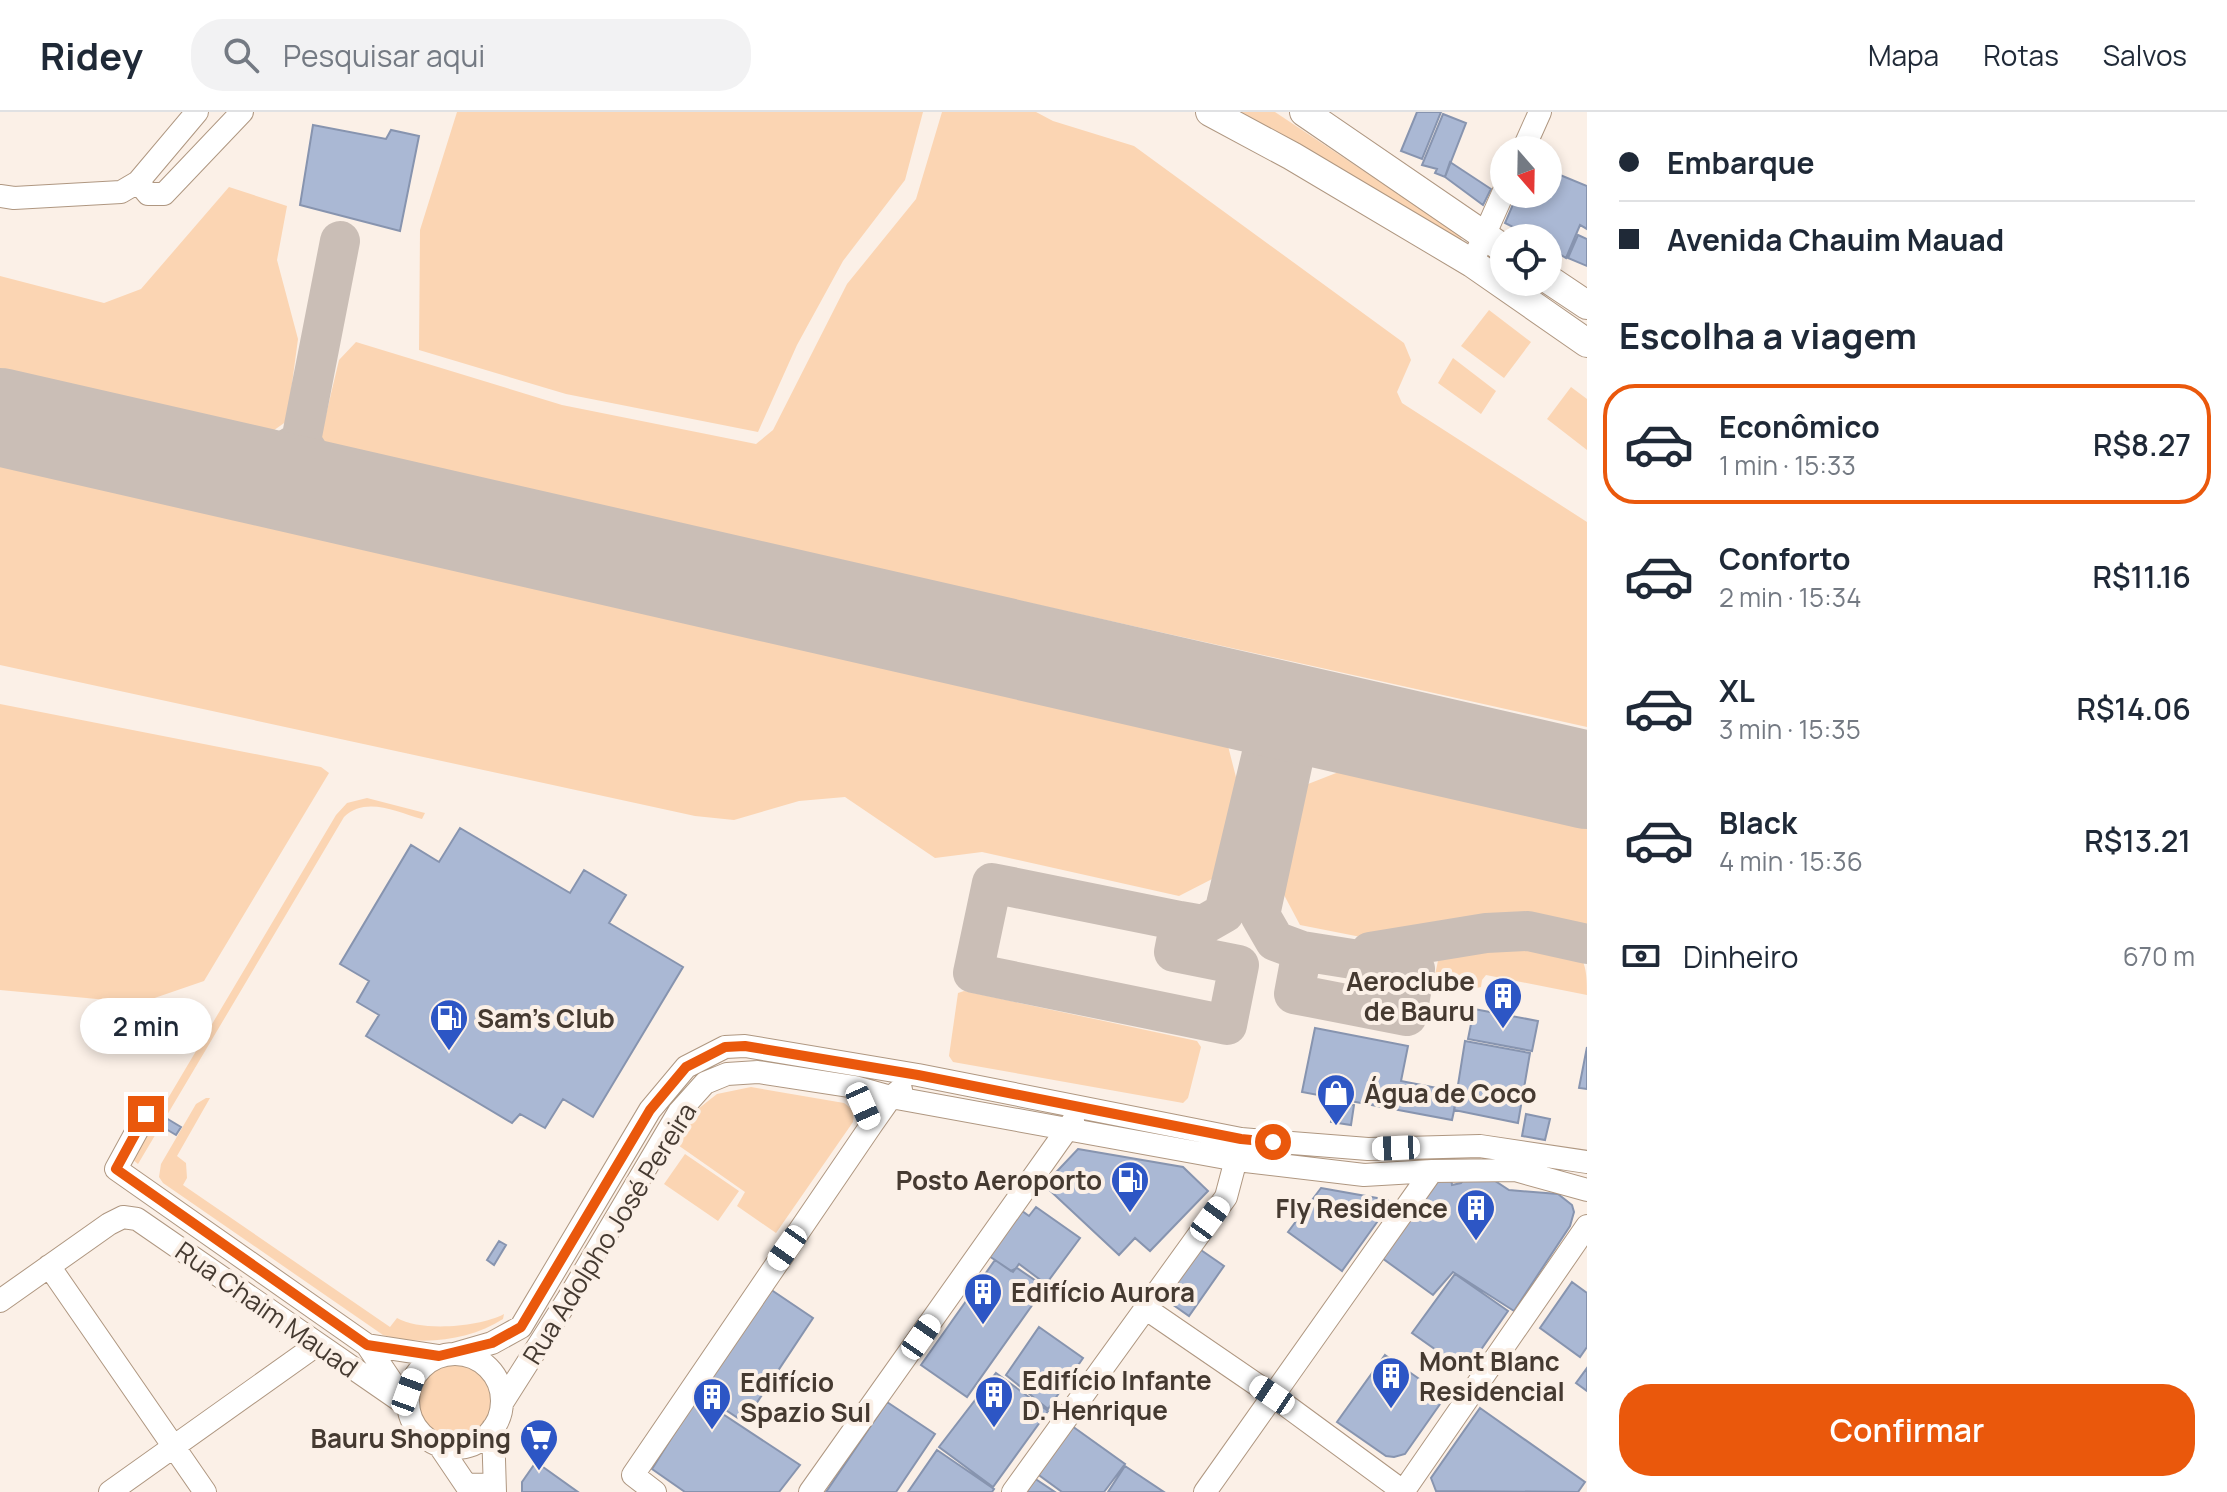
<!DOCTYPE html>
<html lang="pt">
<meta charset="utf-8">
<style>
body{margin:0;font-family:Manrope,sans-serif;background:#f2f2f3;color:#1f2937;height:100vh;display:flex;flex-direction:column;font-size:30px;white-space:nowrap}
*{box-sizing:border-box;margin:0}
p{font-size:26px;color:#747a83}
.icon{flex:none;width:44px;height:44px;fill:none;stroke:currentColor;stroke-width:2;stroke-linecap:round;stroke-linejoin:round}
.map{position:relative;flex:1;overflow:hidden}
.drawer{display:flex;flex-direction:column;background:#fff;width:640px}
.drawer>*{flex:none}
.guide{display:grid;align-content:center;height:176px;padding:0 32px;background:#fff}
.needle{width:52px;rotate:160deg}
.fabs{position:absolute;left:1490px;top:24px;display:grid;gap:16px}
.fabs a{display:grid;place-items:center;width:72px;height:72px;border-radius:50%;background:#fff;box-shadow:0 4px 12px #0003;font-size:40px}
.end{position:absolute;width:36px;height:36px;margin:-18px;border:10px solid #ea580c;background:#fff;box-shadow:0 0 0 4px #fff}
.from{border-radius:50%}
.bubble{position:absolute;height:56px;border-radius:28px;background:#fff;box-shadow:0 4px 12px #0003;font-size:26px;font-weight:600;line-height:56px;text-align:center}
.car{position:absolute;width:24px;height:48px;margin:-24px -12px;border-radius:10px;box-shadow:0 0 6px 2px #0007;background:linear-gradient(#fff 24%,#345 0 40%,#fff 0 76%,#345 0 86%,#fff 0)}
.guide b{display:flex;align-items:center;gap:28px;height:76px;font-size:30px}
.guide b+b{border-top:2px solid #e0e1e3}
.guide i{width:20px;height:20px;background:#1f2937}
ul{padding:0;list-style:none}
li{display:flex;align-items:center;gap:24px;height:120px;margin:0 16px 12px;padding:0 16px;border:4px solid transparent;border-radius:32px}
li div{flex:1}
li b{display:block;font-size:30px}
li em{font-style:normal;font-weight:600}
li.on{border-color:#ea580c}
li>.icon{width:72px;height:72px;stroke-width:1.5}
h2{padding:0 32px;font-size:36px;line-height:96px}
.pay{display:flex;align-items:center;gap:20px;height:88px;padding:0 32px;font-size:30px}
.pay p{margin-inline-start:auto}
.primary-button{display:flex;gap:16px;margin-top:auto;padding:16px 32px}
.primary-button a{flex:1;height:92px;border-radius:32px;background:#ea580c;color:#fff;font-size:32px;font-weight:600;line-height:92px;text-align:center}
header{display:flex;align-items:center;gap:48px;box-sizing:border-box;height:112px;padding:0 40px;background:#fff;border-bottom:2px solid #e0e1e3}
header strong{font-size:38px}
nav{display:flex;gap:44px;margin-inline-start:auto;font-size:28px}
.search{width:560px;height:72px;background:#f2f2f3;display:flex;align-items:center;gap:20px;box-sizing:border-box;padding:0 28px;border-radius:32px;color:#747a83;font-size:30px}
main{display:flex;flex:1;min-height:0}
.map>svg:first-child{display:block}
.green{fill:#fbd5b3}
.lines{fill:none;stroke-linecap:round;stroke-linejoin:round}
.taxiway{stroke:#cabeb6;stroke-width:40}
.runway{stroke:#cabeb6;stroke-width:98}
.building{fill:#aab8d4;stroke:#8794af;stroke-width:2}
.minor-casing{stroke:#af9781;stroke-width:24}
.major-casing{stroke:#af9781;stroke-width:30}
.minor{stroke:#fff;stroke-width:22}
.major{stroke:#fff;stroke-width:28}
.route{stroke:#ea580c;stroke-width:10}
.labels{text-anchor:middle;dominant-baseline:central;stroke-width:8;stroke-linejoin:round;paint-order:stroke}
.poi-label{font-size:26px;font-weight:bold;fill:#453a31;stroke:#fbf0e7;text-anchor:start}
.street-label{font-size:26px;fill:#453a31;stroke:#fbf0e7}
</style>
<header>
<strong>Ridey</strong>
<div class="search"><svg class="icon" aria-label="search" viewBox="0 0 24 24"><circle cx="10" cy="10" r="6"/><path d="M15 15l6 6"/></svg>Pesquisar aqui</div>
<nav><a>Mapa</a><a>Rotas</a><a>Salvos</a></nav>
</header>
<main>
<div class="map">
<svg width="1587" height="1380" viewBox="0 0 1587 1380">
<rect width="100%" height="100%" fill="#fbf0e7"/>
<path class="green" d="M457,0H923L905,68L843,149L797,233L758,320L566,282L419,238L420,118Z
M942,0H1036L1053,9L1134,34L1404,231L1411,248L1397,280L1402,291L1587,410V615L324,334L321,324L339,248L356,230L562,293L756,332L773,318L847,172L916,87Z
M1234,0H1275L1460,123L1462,128L1456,130Z
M229,75L287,94L277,148L298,227L287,309L270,321L0,258V164L104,191L141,177Z
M1489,198L1531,230L1504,266L1461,234Z
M1453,246L1496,279L1481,302L1438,271Z
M1571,275L1587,287V338L1547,307Z
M0,351L1208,616L1228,634L1238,673L1218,764L1179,784L982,740L935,746L845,685L799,689L734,708L695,704L0,553Z
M0,592L321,655L329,661L204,869L140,891L0,878Z
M1349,656L1587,709V822L1521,806L1371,827L1300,813L1283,781L1308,672Z
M367,686L425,701L422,707C396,700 366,684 344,705L138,1052L132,1047L336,703L347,691Z
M1517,826L1570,835C1587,845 1587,863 1587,883L1486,863L1482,868L1481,875L1472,877L1438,868L1435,863L1440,839L1446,836Z
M964,879L1197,929L1201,935L1188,986L1183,991L953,950L949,944L958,881Z
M751,975L844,991C851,996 855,1000 853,1010L776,1121L737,1094L745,1080L675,1031L698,997L717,982Z
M206,986H210L177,1044L186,1051L187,1066L183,1073L390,1215L397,1206C421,1220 480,1215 504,1202L503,1207C469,1229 421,1234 383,1223L163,1071L159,1065L161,1052L196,992Z
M685,1042L739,1079L718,1109L664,1072Z
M416 1288a38 38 0 1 1 76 0a38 38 0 1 1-76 0Z"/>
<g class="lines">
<path class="taxiway" d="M301,329L340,129
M249,360L301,329L334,380
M992,771L1180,809L1174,840L1239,853L1227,913L973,861Z
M1180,809L1203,813L1224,801L1264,633L1236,586
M1302,839L1415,857L1407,904L1294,882Z
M1302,839L1275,829L1260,803L1295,640L1351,614
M1370,840L1486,821L1528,819L1587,832"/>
<path class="runway" d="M0,305L1587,668"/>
</g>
<path class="building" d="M1417,0H1441L1422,47L1401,39Z
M1443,2L1466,11L1445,65L1435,61L1437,57L1422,53Z
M313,13L386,27L391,18L419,24L400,119L300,93Z
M1450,50L1491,77L1483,93L1445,65Z
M1548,58L1587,74V117L1580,113L1566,146L1548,135V126H1535L1505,111L1517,83L1527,88L1529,82H1548Z
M1578,123L1587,127V154L1568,146Z
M460,716L570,781L584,758L626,783L609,811L683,855L593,1005L563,987L545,1016L520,1002L512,1011L366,924L379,903L357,890L369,869L340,852L411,733L439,750Z
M1474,897L1538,909L1532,939L1468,927Z
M1315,916L1408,934L1401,969L1458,980L1452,1008L1302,980Z
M1465,929L1530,941L1518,1011L1454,998Z
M1587,935V977L1579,976Z
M1333,990L1354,993L1351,1013L1331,1010Z
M1526,1002L1550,1007L1545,1028L1522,1024Z
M161,1003L181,1015L176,1023L156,1011Z
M1078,1037L1183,1055L1208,1079L1150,1139L1135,1126L1119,1143L1044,1073Z
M1468,1061L1486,1063L1509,1078L1558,1082L1572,1093L1574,1100L1570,1114L1514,1199L1453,1160L1433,1183L1382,1146L1439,1066L1451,1067L1452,1073L1461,1071Z
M1321,1076L1388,1088L1390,1092L1342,1159L1288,1120Z
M1036,1095L1080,1126L1046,1172L1019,1152L1013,1160L989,1144L1022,1099L1029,1104Z
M499,1129L506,1133L494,1153L487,1148Z
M1198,1136L1224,1154L1189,1204L1169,1190L1168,1179Z
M995,1148L1011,1159L1017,1156L1045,1175L967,1285L921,1253Z
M1455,1162L1508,1199L1466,1259L1412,1221Z
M1572,1170L1587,1181V1235L1580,1245L1540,1216Z
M767,1175L813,1206L744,1310L697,1279Z
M1039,1215L1083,1246L1048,1297L1006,1263Z
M1385,1243L1445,1285L1405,1342L1394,1345L1386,1344L1337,1310Z
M1587,1256V1279L1576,1271Z
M996,1261L1048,1299L993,1375L939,1335Z
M697,1285L800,1353L779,1380H685L652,1357Z
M887,1290L935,1322L896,1380H826Z
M1480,1296L1585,1370L1578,1380L1436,1379L1431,1366Z
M1072,1314L1125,1352L1104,1380H1062L1036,1361Z
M937,1338L994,1377L992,1380H908Z
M536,1350L578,1380H522V1370Z
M1125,1354L1164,1380H1108Z
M1034,1366L1055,1380H1024Z"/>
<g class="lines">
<g class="minor-casing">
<path id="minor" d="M1523,38L1540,0
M138,70L148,82H164L242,0
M0,84L14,86L121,80L138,70L197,0
M1472,151L1504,79
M146,1002L116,1057L367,1233
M49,1154L205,1380
M0,1189L109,1112L123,1105L137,1107L408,1294
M1145,1196L1272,1283L1404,1380
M454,1242L492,1231L521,1215L650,998L686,955L725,935L745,934L918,963L1241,1027L1368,1037L1480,1034L1587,1050
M408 1289a47 47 0 1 1 94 0a47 47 0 1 1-94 0Z
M402,1285L367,1233L439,1244
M502,1291L568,1187L679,1000L705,971L727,962L758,960L855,975L891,985L1237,1048L1364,1063L1432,1059L1515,1058L1587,1078
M493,1316L495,1380
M439,1333L466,1373L494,1372
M110,1380L318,1232
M655,1380L633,1363L872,1012L891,985L901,977
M810,1380L1073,1009
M1013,1380L1226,1085L1239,1036
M1205,1380L1432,1059
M1403,1380L1587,1114"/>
</g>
<g class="major-casing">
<path id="major" d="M1210,0L1292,44L1472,151L1587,231
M1304,0L1504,137
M1548,167L1587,193"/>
</g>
<use href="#minor" class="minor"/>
<use href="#major" class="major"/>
</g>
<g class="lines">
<path class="route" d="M146,1002L116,1057L367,1233L439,1244L492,1231L521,1215L650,998L686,955L725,935L745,934L918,963L1241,1027L1273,1030"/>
</g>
<defs>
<g id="building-pin" transform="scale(2)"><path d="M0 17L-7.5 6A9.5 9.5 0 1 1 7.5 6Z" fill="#2d56c5" stroke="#fbf0e7"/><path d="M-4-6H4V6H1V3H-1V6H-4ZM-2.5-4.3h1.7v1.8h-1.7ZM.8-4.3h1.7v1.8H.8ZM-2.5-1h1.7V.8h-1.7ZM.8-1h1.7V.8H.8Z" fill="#fff"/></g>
<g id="fuel-pin" transform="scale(2)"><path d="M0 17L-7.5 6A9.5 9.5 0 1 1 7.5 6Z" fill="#2d56c5" stroke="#fbf0e7"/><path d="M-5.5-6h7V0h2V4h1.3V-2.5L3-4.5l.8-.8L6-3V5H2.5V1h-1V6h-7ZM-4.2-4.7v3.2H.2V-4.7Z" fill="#fff"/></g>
<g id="shop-pin" transform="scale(2)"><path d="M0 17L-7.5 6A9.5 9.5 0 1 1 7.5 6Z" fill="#2d56c5" stroke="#fbf0e7"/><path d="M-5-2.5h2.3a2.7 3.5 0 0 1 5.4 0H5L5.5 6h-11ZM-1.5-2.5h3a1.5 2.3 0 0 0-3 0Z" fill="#fff"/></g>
<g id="supermarket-pin" transform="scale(2)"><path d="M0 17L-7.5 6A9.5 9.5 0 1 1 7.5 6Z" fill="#2d56c5" stroke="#fbf0e7"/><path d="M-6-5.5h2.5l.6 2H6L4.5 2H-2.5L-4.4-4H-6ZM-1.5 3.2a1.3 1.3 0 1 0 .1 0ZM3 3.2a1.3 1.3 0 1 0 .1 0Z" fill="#fff"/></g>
</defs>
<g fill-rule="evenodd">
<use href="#building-pin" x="1503" y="884"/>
<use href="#fuel-pin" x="449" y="906"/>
<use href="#shop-pin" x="1336" y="981"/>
<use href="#fuel-pin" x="1130" y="1068"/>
<use href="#building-pin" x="1476" y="1096"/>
<use href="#building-pin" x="983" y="1180"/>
<use href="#building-pin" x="1391" y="1264"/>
<use href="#building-pin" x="994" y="1283"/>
<use href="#building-pin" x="712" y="1285"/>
<use href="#supermarket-pin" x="539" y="1326"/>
</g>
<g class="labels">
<g class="poi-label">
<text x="1475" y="869" text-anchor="end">Aeroclube<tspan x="1475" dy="30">de Bauru</tspan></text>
<text x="477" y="906">Sam's Club</text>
<text x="1364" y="981">Água de Coco</text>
<text x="1102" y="1068" text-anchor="end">Posto Aeroporto</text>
<text x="1448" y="1096" text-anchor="end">Fly Residence</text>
<text x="1011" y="1180">Edifício Aurora</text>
<text x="1419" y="1249">Mont Blanc<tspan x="1419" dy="30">Residencial</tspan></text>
<text x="1022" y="1268">Edifício Infante<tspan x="1022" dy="30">D. Henrique</tspan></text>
<text x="740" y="1270">Edifício<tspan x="740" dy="30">Spazio Sul</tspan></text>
<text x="511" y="1326" text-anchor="end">Bauru Shopping</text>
</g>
<g class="street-label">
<text transform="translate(609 1121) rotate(-58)">Rua Adolpho José Pereira</text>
<text transform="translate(267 1197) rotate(35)">Rua Chaim Mauad</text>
</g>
</g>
</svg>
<div class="fabs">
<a><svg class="needle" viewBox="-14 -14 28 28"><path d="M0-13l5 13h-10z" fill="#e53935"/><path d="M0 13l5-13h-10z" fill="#747a83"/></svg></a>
<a><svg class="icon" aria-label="locate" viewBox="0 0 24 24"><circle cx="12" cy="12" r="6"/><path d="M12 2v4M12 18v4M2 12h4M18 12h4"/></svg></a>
</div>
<i class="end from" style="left:1273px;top:1030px"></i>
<i class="end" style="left:146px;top:1002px"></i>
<div class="bubble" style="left:80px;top:886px;width:132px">2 min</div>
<i class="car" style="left:863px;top:994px;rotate:156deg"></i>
<i class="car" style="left:1396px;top:1036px;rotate:268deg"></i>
<i class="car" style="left:1210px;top:1107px;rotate:36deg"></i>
<i class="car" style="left:787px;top:1136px;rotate:215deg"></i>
<i class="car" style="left:921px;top:1225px;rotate:35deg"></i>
<i class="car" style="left:408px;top:1280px;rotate:20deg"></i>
<i class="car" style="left:1272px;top:1283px;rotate:304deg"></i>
</div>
<section class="drawer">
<div class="guide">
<b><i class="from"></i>Embarque</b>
<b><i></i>Avenida Chauim Mauad</b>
</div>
<h2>Escolha a viagem</h2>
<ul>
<li class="on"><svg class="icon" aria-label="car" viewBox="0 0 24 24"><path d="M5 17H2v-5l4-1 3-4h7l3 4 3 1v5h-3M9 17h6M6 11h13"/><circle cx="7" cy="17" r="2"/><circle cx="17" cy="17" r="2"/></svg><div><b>Econômico</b><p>1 min · 15:33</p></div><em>R$8.27</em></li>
<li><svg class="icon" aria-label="car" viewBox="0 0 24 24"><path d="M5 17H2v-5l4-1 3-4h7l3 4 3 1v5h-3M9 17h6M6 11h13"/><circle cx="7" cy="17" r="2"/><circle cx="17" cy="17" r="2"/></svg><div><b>Conforto</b><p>2 min · 15:34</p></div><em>R$11.16</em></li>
<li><svg class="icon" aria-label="car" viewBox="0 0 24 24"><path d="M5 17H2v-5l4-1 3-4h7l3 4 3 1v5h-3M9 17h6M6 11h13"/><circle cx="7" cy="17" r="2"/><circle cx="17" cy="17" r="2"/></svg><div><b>XL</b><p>3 min · 15:35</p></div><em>R$14.06</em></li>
<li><svg class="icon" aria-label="car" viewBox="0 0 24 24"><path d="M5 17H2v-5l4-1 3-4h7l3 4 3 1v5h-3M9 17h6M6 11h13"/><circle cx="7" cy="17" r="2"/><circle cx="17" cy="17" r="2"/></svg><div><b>Black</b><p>4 min · 15:36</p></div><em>R$13.21</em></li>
</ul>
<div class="pay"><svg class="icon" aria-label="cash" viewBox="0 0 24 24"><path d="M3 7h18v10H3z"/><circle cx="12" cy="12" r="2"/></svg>Dinheiro<p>670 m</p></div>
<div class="primary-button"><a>Confirmar</a></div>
</section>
</main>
